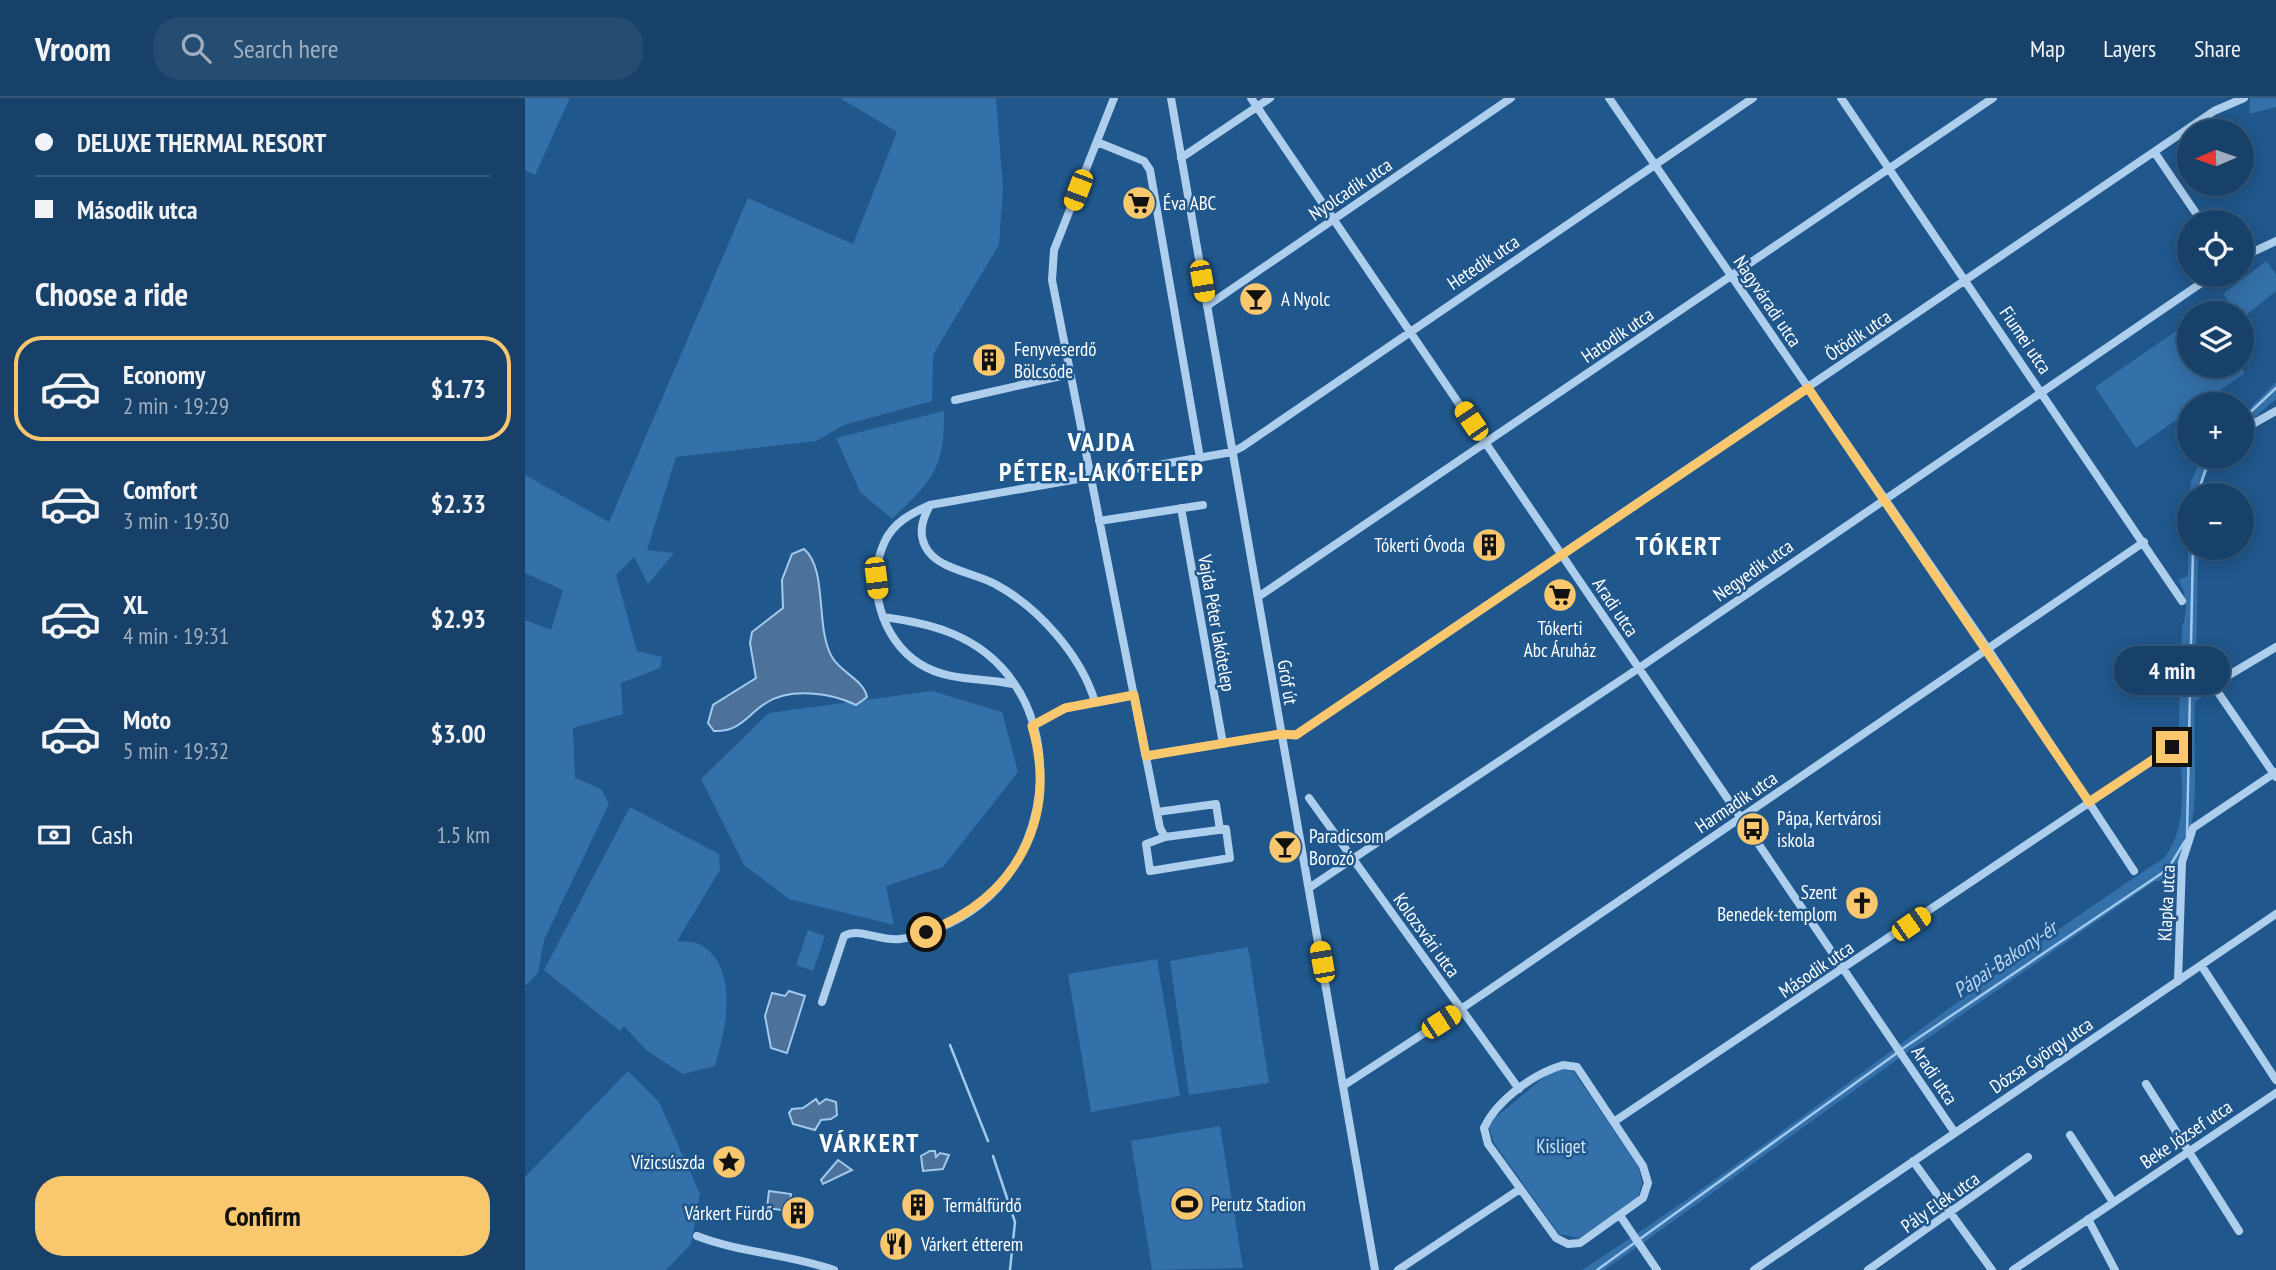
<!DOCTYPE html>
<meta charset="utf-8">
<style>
body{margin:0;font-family:"PT Sans Narrow",sans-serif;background:#254c71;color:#f1f3f6;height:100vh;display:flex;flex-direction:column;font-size:26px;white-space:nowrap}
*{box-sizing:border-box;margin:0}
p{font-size:23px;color:#9fafc0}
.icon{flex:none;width:38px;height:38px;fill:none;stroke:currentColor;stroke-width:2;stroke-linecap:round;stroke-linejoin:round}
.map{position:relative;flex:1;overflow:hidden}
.side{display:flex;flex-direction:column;background:#184169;width:525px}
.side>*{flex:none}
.hud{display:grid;align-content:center;height:154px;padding:0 35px;background:#184169}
.needle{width:46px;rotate:268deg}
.buttons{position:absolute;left:1652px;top:21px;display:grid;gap:14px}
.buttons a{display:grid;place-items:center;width:77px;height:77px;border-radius:50%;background:#184169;box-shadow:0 4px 18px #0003,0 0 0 2px #365a7d;font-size:35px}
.end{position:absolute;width:32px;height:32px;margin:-16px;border:9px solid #f9c76e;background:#111;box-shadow:0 0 0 4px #111}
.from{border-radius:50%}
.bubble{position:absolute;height:49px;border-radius:24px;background:#184169;box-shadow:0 4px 18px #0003,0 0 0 2px #365a7d;font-size:23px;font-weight:700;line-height:49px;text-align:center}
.car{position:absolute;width:21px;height:42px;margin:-21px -10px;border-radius:9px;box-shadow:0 0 5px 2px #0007;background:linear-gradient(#f5c518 24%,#345 0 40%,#f5c518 0 76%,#345 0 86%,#f5c518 0)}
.hud b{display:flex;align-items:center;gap:24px;height:66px;font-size:26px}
.hud b+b{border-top:2px solid #365a7d}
.hud i{width:18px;height:18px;background:#f1f3f6}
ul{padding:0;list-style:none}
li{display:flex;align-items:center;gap:21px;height:105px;margin:0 14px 10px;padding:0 21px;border:4px solid transparent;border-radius:28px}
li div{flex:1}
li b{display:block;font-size:26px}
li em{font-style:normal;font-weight:700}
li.current{border-color:#f9c76e}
li>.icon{width:63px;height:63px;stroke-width:1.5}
h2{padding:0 35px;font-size:32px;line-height:84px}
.pay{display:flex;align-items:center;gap:18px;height:77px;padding:0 35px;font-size:26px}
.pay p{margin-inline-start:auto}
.action{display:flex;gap:14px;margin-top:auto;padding:14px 35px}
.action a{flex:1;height:80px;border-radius:28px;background:#f9c76e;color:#111;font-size:28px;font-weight:700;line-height:80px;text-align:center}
header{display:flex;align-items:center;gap:42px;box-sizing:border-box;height:98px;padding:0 35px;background:#184169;border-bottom:2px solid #365a7d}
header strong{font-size:33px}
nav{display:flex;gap:38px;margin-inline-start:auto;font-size:24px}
.search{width:490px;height:63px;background:#254c71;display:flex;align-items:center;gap:18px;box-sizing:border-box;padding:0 24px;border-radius:28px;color:#9fafc0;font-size:26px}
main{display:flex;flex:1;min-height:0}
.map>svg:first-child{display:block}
.green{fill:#3470a9}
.water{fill:#4c7299;stroke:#a1c9ed;stroke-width:2}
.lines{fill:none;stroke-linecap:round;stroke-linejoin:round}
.stream{stroke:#a1c9ed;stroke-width:2.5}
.minor{stroke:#adceec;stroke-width:8}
.route{stroke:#f9c76e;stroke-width:9}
.labels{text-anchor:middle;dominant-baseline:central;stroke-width:5;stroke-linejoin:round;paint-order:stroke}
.street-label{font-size:19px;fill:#fff;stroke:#20578c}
.poi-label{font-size:19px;fill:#fff;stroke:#20578c;text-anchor:start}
.park-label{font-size:19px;fill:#d2e6f8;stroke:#20578c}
.water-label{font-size:21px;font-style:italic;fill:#b9d7f3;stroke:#20578c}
.district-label{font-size:26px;font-weight:bold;letter-spacing:2px;fill:#fff;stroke:#20578c}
</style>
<header>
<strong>Vroom</strong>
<div class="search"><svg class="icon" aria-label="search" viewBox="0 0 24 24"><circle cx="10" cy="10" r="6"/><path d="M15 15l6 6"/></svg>Search here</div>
<nav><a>Map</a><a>Layers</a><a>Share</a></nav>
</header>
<main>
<section class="side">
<div class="hud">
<b><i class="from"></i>DELUXE THERMAL RESORT</b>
<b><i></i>Második utca</b>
</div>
<h2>Choose a ride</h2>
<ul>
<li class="current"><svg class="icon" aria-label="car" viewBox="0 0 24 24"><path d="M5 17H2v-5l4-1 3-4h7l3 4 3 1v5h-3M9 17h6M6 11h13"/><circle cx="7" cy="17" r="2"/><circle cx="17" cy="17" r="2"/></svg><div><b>Economy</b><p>2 min · 19:29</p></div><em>$1.73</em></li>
<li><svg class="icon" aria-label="car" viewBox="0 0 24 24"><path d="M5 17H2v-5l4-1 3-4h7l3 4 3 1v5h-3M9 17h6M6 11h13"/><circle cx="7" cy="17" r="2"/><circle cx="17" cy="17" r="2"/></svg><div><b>Comfort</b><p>3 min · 19:30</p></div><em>$2.33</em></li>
<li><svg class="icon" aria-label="car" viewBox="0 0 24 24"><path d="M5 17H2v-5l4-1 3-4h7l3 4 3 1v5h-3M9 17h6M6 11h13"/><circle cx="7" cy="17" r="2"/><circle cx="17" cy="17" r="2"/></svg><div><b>XL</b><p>4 min · 19:31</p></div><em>$2.93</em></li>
<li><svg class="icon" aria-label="car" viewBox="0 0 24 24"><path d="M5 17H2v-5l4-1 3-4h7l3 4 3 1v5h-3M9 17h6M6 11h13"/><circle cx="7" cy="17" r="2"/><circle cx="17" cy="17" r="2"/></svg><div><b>Moto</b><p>5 min · 19:32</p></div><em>$3.00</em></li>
</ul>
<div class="pay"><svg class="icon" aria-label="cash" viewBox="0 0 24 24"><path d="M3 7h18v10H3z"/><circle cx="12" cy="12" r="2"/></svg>Cash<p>1.5 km</p></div>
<div class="action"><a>Confirm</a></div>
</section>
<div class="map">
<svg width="1751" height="1172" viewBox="0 0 1751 1172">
<rect width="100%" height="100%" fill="#20578c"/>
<path class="green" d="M0,0H45L10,77L0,72Z
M315,0H471L478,90L474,147L408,257L407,303L319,327L291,343L151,359L122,452L149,455L123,486L109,459L91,477L112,553L137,559L135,570L96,585L98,616L48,630L50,680L76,691L84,706L19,842L13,875L0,888V522L26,532L38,492L0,475V377L84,424L223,100L328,146L372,34Z
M1725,0H1751V9L1724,16Z
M1741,163L1751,176V193L1717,220V215H1713L1698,196Z
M1664,224V268H1715L1720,275L1675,306H1664V313L1611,350L1570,289Z
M1751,284V301L1717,331V318Z
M419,313C420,372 407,382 367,421L335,394L311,340Z
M1677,359H1690L1679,380L1676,397H1665L1666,384Z
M1664,400V450H1673L1671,575L1690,590L1670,604C1666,665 1683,733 1641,783H1630L1377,958L1115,1147L1079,1172H1057C1256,1043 1440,890 1639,760C1667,725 1654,669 1654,627C1654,594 1656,562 1657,529C1663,513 1662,496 1653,482L1663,478Z
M407,593L477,614L493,674L418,769L361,788L369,827L264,801L219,767L176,681L244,615Z
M105,709L194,756L195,772L152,843C159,844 172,843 178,848C215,874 200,933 190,968L158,976L122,953L99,928L95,933L19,872Z
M283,832L300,838L288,873L271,867Z
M723,849L744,985L664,997L645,863Z
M632,861L655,998L566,1014L543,876Z
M1037,971L1049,974L1114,1070L1117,1086L1113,1099L1054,1140L1034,1136L969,1045L964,1030L970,1020L1026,973Z
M103,973L134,1004L175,1096L166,1146L141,1172H0V1079Z
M695,1028L718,1170L627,1172L606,1043Z"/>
<path class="water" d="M279,451C303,471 290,530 307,559C315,574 339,582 342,599L331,607C307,595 265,589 241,605C222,617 215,634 189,633L183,625L188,607L231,580L225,545L227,534L258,510L257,482L267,456Z
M264,893L280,898L262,955L246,950L240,918L247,895L260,898Z
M291,1001L294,1006L301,1001L311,1004L312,1017L306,1021L296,1022L290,1032L268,1026L264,1015L267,1011L278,1010Z
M405,1053H410L411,1059L415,1055L424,1057L418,1071L398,1073L396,1058Z
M313,1062L327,1072L298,1086L296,1082Z
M244,1093L266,1096L264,1113L242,1110Z"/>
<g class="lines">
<path class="stream" d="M1717,322L1751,290
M1672,397L1685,359
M1662,737L1668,450
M425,947L463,1043
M1377,951L1643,771L1660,743
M468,1058L490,1124L485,1172
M1072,1172L1372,955"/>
<path class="minor" d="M589,0L529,152L527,182L635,730L640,739
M646,0L850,1172
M726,0L1430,1035
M1084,0L1463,551L1609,773
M1316,0L1657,503
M572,44L619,63L625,72L675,360
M1630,55L1677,124
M656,60L745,0
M1717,159L1751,143
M682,208L986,0
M430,302L545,276
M1717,332L1751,313
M405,407C397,422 392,437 403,453C417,472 450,475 470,486C513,509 556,557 570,604
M656,410L698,646
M574,423L678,407
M733,499L1468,0
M488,586C456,579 424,584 395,566C356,542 340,484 360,443C369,424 387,415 405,407L707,354L717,349L1228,0
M507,628L540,610L609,597
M621,658L755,636L771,637L1689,13L1719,0
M1751,679L1690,590L1694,583L1751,549
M784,700L994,991
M632,714L691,706L695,732
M701,731L705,760L625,773L621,746L640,739Z
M784,790L1114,570L1688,177
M1676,867L1751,982
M1653,883L1657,764L1668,730L1751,674
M297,904L319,838C335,829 356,844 375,841C400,838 433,824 453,808C523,755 538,637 477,570C445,535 403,525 358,519
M1038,967L1052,969L1118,1068L1123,1085L1118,1100L1055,1145L1043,1146L1031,1140L963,1046L959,1030C972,1002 1008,976 1038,967Z
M1621,986L1714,1133
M818,988L936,911L1619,444
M1090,1023L1647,649
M1545,1037L1588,1104
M1388,1063L1467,1172
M1096,1119L1132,1172
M1563,1121L1590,1172
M172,1138C216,1155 264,1156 309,1172
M873,1172L995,1091
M1229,1172L1751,816
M1343,1172L1503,1059
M1488,1172L1751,995"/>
</g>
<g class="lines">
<path class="route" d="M401,834C491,800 534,721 507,628L540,610L609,597L621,658L755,636L771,637L1283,290L1564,704L1647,649"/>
</g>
<defs>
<g id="supermarket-disc" transform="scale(1.75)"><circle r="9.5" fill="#f9c76e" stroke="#20578c"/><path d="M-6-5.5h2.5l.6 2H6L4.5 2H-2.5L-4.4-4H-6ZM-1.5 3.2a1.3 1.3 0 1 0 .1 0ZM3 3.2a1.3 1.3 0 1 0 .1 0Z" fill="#111"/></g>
<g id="bar-disc" transform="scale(1.75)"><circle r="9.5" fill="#f9c76e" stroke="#20578c"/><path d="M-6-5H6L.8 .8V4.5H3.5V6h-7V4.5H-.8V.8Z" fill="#111"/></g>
<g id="building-disc" transform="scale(1.75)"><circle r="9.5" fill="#f9c76e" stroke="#20578c"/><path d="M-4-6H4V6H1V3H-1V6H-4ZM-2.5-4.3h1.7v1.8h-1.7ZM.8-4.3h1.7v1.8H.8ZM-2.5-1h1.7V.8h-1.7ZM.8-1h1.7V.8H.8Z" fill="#111"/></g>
<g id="bus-disc" transform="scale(1.75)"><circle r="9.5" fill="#f9c76e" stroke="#20578c"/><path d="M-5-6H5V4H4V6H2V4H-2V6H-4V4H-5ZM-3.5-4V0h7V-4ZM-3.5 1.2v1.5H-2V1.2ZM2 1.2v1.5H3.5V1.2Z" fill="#111"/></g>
<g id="church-disc" transform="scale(1.75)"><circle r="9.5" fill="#f9c76e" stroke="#20578c"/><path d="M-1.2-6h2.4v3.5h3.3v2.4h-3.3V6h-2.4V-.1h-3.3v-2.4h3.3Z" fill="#111"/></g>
<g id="sight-disc" transform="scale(1.75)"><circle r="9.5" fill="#f9c76e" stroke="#20578c"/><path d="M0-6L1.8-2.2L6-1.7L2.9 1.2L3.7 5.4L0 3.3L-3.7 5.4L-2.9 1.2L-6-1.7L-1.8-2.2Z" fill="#111"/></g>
<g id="stadium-disc" transform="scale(1.75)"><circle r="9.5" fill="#f9c76e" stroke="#20578c"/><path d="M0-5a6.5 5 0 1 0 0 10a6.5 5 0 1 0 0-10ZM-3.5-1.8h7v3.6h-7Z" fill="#111"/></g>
<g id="restaurant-disc" transform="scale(1.75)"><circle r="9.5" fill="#f9c76e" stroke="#20578c"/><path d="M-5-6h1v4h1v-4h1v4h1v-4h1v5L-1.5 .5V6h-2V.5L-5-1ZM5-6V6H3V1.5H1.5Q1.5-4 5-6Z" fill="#111"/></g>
</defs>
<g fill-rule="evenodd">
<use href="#supermarket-disc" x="614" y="105"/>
<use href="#bar-disc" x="731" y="201"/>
<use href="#building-disc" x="464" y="262"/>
<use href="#building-disc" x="964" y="447"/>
<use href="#supermarket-disc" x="1035" y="497"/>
<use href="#bus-disc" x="1228" y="731"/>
<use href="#bar-disc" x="760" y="749"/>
<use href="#church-disc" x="1337" y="805"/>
<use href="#sight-disc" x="204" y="1064"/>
<use href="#stadium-disc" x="662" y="1106"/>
<use href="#building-disc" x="393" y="1107"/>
<use href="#building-disc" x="273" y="1115"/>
<use href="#restaurant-disc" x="371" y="1146"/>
</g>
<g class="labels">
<g class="street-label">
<text transform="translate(825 91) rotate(-34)">Nyolcadik utca</text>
<text transform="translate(958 164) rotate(-34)">Hetedik utca</text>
<text transform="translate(1243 203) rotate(56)">Nagyváradi utca</text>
<text transform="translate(1092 237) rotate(-34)">Hatodik utca</text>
<text transform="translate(1333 237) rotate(-34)">Ötödik utca</text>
<text transform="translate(1501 242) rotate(56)">Fiumei utca</text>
<text transform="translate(1228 472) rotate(-35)">Negyedik utca</text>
<text transform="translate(1091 509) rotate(56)">Aradi utca</text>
<text transform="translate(692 525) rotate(80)">Vajda Péter lakótelep</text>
<text transform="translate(763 584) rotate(81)">Gróf út</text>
<text transform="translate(1211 704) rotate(-34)">Harmadik utca</text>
<text transform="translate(1641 805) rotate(-87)">Klapka utca</text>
<text transform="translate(902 837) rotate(54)">Kolozsvári utca</text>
<text transform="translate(1291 871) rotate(-34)">Második utca</text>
<text transform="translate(1516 957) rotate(-34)">Dózsa György utca</text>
<text transform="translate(1410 977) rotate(56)">Aradi utca</text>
<text transform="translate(1661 1036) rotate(-34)">Beke József utca</text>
<text transform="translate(1415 1104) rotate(-35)">Pály Elek utca</text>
</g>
<g class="poi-label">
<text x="638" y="105">Éva ABC</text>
<text x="756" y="201">A Nyolc</text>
<text x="489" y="251">Fenyveserdő<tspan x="489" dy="22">Bölcsőde</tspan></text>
<text x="940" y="447" text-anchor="end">Tókerti Óvoda</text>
<text x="1035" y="530" text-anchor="middle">Tókerti<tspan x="1035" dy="22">Abc Áruház</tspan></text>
<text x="1252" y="720">Pápa, Kertvárosi<tspan x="1252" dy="22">iskola</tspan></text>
<text x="784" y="738">Paradicsom<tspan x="784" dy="22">Borozó</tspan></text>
<text x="1312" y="794" text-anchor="end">Szent<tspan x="1312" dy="22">Benedek-templom</tspan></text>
<text x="180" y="1064" text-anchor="end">Vízicsúszda</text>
<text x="686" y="1106">Perutz Stadion</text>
<text x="418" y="1107">Termálfürdő</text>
<text x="248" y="1115" text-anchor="end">Várkert Fürdő</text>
<text x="396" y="1146">Várkert étterem</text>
</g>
<g class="park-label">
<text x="1036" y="1048">Kisliget</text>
</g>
<g class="water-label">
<text transform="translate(1480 861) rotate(-34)">Pápai-Bakony-ér</text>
</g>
<g class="district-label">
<text x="577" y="343">VAJDA<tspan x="577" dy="30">PÉTER-LAKÓTELEP</tspan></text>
<text x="1154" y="447">TÓKERT</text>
<text x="345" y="1044">VÁRKERT</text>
</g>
</g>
</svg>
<div class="buttons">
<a><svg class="needle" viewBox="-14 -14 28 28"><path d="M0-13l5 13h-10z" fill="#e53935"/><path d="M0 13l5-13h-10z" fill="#9fafc0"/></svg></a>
<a><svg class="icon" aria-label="locate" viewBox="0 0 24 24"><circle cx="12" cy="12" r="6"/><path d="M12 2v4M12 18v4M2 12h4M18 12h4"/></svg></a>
<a><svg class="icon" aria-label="layers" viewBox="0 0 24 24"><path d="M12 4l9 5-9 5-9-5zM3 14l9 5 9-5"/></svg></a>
<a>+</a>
<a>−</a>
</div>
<i class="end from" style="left:401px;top:834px"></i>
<i class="end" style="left:1647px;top:649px"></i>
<div class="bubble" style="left:1589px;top:548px;width:116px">4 min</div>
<i class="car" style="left:553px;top:92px;rotate:201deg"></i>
<i class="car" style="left:677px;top:183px;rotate:170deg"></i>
<i class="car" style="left:946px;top:323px;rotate:326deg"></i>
<i class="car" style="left:351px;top:480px;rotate:173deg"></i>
<i class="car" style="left:1386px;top:826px;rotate:55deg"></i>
<i class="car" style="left:797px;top:864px;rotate:350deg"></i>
<i class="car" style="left:916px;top:924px;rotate:57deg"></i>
</div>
</main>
